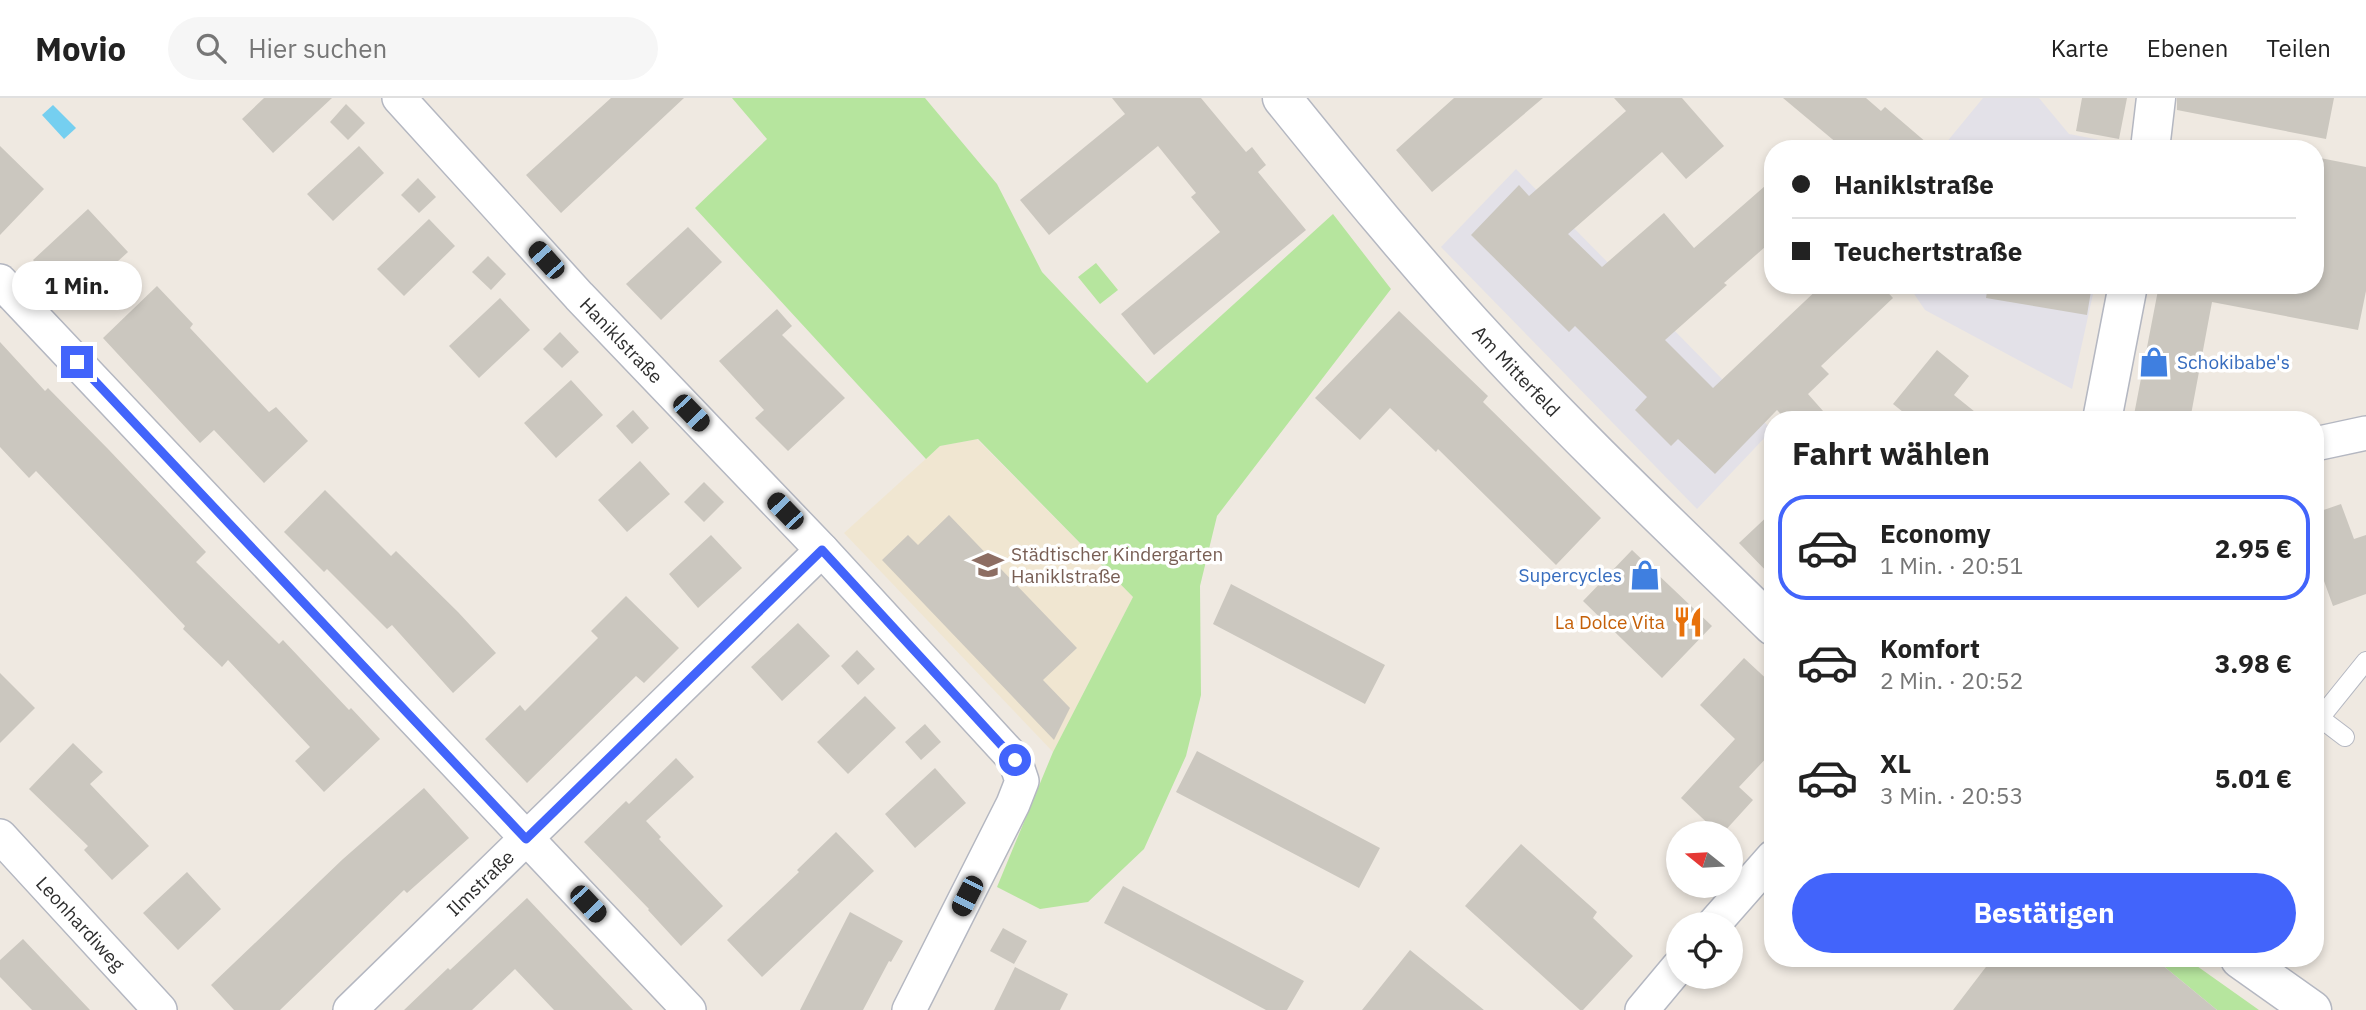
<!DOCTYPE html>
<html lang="de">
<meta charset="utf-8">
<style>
body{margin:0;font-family:"IBM Plex Sans",sans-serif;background:#f6f6f6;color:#222;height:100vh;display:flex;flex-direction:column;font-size:26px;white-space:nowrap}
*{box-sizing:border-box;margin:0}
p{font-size:23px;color:#767676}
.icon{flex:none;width:38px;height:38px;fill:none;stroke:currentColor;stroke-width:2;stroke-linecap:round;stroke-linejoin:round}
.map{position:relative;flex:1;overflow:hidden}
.sheet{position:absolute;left:1764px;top:313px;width:560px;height:556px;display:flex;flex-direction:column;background:#fff;border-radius:28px;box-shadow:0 4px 10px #0003}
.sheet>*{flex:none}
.banner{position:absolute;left:1764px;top:42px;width:560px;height:154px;border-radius:28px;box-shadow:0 4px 10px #0003;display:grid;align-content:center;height:154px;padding:0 28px;background:#fff}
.needle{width:46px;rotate:288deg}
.fabs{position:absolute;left:1666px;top:723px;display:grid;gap:14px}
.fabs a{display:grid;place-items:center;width:77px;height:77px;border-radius:50%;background:#fff;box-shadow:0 4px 10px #0003;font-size:35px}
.end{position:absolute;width:32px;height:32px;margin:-16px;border:9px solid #4264fb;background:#fff;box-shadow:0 0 0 4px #fff}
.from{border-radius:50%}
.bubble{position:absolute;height:49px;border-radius:24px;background:#fff;box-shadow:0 4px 10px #0003;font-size:23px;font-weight:800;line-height:49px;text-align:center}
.car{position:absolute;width:21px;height:42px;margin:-21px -10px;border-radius:9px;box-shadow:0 0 5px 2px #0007;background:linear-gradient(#222 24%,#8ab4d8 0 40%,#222 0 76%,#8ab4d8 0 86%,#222 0)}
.banner b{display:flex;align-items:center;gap:24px;height:66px;font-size:26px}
.banner b+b{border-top:2px solid #e0e0e0}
.banner i{width:18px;height:18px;background:#222}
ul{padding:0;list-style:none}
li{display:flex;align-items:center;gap:21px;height:105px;margin:0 14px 10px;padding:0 14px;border:4px solid transparent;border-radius:28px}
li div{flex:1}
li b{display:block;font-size:26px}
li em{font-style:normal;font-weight:800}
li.active{border-color:#4264fb}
li>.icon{width:63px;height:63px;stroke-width:1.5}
h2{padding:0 28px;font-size:32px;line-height:84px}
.action{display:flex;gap:14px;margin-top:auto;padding:14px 28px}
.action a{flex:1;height:80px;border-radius:42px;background:#4264fb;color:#fff;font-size:28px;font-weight:800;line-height:80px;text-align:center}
header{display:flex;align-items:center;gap:42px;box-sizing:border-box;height:98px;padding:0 35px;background:#fff;border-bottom:2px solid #e0e0e0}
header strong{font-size:33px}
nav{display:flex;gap:38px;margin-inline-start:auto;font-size:24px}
.search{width:490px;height:63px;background:#f6f6f6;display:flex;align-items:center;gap:18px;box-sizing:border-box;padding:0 24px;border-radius:38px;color:#767676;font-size:26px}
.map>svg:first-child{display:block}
.industrial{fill:#e3e1e8}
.education{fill:#f0e6d1}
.green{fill:#b6e59e}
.water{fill:#75cff0}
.building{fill:#cbc7bf}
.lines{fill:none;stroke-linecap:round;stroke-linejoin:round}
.service-casing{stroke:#b4b7c1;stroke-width:20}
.minor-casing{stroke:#b4b7c1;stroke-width:36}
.tertiary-casing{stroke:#b4b7c1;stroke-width:41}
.service{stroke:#fff;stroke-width:18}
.minor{stroke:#fff;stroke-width:33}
.tertiary{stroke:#fff;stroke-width:38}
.route{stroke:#4264fb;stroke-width:9}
.labels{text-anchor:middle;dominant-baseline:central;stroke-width:7;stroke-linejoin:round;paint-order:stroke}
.street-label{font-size:19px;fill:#2e2e2e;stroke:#fff}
.shop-label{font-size:19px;fill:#366cbe;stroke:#fff;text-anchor:start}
.education-label{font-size:19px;fill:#785e54;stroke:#fff;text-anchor:start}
.food-label{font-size:19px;fill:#c56008;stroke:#fff;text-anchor:end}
</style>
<header>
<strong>Movio</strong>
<div class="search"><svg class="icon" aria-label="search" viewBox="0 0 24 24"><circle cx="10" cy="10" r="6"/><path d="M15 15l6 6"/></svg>Hier suchen</div>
<nav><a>Karte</a><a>Ebenen</a><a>Teilen</a></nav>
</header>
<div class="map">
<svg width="2366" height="912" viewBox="0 0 2366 912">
<rect width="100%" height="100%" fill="#efe9e1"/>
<path class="industrial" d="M1983,0H2039L2069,36L2126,47L2125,51H1941Z
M1516,71L1772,332L1697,411L1441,149Z
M1908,187H2095L2072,291L1925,212Z"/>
<path class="education" d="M977,341L1133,499L1053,654L844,435L940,348Z"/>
<path class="green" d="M732,0H925L997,86L1042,174L1147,285L1333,116L1391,191L1217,418L1200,488L1201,597L1186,658L1144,751L1088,804L1040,811L997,789L1053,654L1133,499L978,341L940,348L926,361L695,110L767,41Z
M1096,165L1118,192L1100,206L1078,179Z
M2155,861H2187L2259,912H2217Z"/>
<path class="water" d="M53,7L76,30L64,41L42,17Z"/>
<path class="building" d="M264,0H332L273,55L242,21Z
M611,0H684L561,115L526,77Z
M1112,0H1201L1246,54L1252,49L1266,67L1258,74L1306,132L1154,257L1121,216L1220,134L1191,99L1196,95L1158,48L1049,137L1020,102L1125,16Z
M1454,0H1543L1432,94L1396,52Z
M1614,0H1682L1724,48L1686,81L1662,54L1568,136L1602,169L1664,115L1694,150L1773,81V142L1724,185L1727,187L1665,242L1713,290L1822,187H1881L1893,200L1821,268L1829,276L1808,296L1831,322H1786L1777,312L1715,376L1678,341L1671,348L1635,312L1647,299L1575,228L1569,234L1471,137L1519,87L1529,98L1626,13Z
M1783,0H1866L1881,13L1885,9L1934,51H1844Z
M2082,0H2127L2119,41L2076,33Z
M2177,0H2334L2326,41L2177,12Z
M346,6L365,25L348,42L330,24Z
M0,48L44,91L0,137Z
M359,48L384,75L333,123L307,96Z
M2315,59L2366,69V193L2358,232L2212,204L2190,322H2133L2159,187H2315Z
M418,80L436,99L419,115L401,97Z
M88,111L128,154L72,205L33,162Z
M429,121L455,148L404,198L377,171Z
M688,129L722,164L661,222L626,186Z
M488,158L506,176L491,192L472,174Z
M1988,187H2092L2087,217L1986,200Z
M157,188L193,226L190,230L269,314L276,309L308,343L264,385L214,332L200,345L103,240Z
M500,200L530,232L479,280L449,248Z
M777,211L792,228L782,237L845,300L788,353L755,320L764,312L719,263Z
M1399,213L1488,298L1483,304L1601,420L1556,467L1438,351L1436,354L1390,310L1360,342L1315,300Z
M560,234L579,254L562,270L543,251Z
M0,244L45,293L48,290L109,352L206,454L196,464L279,546L283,542L349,612L351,610L380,641L324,694L295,663L310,649L228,562L222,569L183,531L185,528L36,373L29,380L0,349Z
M1937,252L1969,278L1954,297L1985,322H1913L1893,306Z
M571,282L603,317L556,360L524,325Z
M633,312L649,330L632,346L616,328Z
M640,363L670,396L627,434L598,402Z
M704,384L724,404L704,424L684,404Z
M325,392L391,458L396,453L458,514L496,555L453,595L392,527L387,531L327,471L324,474L284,434Z
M2341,406L2354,441L2366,437V496L2333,508L2315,458V415Z
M1773,413V480L1739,445Z
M949,417L1077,550L1043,582L1070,610L1054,642L882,462L908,437L918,447Z
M711,437L742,470L698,510L669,476Z
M1632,452L1712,528L1662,580L1583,503Z
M1231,486L1385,567L1365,606L1213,526Z
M626,498L679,550L644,585L636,578L527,685L485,641L520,607L525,613L598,540L591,533Z
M798,525L830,558L782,603L751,569Z
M857,552L875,571L858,587L841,568Z
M1744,560L1773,587V653L1739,689L1753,702L1723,735H1718L1681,700L1735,641L1700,607Z
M0,575L35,610L0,645Z
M865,598L896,630L848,676L817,644Z
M925,626L941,644L921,662L905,644Z
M73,645L103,674L90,686L149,748L112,782L84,752L88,748L29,691Z
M1197,653L1380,750L1359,790L1176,694Z
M676,660L694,679L646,723L661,739L659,741L723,808L681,848L648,812L649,811L584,744L626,703L629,706Z
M935,670L966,705L915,750L885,716Z
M424,690L469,740L407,795L404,792L280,912H234L211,887L343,761Z
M836,734L874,773L762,879L727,842L799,774L797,772Z
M1521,746L1597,814L1593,820L1633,858L1583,912H1580L1465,808Z
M187,774L221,811L178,852L143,815Z
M1123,788L1304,883L1287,912H1266L1104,825Z
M527,800L633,912H554L515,871L472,912H404L448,870L450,872Z
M850,814L903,843L891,864L889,863L863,912H800Z
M1003,830L1027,843L1014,866L990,853Z
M23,841L90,912H32L0,879V862Z
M1410,852L1484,912H1362Z
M1992,861H2155L2217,912H1953Z
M1015,869L1068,896L1060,912H994Z"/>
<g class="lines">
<g class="service-casing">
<path id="service" d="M2345,639L2320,620L2366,563"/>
</g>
<g class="minor-casing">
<g id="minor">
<path id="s1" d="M399,0L579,198L822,452L1015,662L1022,683L1013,706L909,912"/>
<path d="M0,183L689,912"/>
<path d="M2315,346L2366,335"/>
<path id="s2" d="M0,738L160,912"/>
<path d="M1714,826L1773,759"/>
<path id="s3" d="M350,912L822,452"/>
<path d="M1642,912L1678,869"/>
</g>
</g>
<g class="tertiary-casing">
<g id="tertiary">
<path id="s4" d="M1282,0C1349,83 1416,165 1488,243C1579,342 1677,434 1773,528"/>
<path d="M2150,51L2156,0"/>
<path d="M2102,322L2128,187"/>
<path d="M2240,861L2312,912"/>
</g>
</g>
<use href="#service" class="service"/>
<use href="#minor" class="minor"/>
<use href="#tertiary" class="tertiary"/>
</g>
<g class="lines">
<path class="route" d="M77,264L526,741L822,452L1015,662"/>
</g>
<defs>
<g id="shop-bare" transform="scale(2.415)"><path d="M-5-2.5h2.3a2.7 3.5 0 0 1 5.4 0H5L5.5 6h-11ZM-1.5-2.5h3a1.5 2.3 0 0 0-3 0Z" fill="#3f7fe0" stroke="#fff" stroke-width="2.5" paint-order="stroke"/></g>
<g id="school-bare" transform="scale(2.415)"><path d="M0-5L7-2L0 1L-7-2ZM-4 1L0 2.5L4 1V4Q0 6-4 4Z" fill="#8d6e63" stroke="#fff" stroke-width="2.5" paint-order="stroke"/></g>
<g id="restaurant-bare" transform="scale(2.415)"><path d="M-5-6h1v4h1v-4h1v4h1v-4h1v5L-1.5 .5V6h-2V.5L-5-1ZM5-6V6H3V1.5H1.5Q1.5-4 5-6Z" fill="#e8710a" stroke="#fff" stroke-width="2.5" paint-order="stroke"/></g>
</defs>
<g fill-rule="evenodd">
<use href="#shop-bare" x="2154" y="264"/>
<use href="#school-bare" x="988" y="467"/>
<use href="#shop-bare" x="1645" y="477"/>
<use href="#restaurant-bare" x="1688" y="524"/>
</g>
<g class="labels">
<g class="street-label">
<text stroke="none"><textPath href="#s1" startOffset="329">Haniklstraße</textPath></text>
<text stroke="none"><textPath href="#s4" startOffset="360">Am Mitterfeld</textPath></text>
<text stroke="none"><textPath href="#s3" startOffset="182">Ilmstraße</textPath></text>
<text stroke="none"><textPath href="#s2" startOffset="119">Leonhardiweg</textPath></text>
</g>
<g class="shop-label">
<text x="2177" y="264">Schokibabe's</text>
<text x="1622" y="477" text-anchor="end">Supercycles</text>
</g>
<g class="education-label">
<text x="1011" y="456">Städtischer Kindergarten<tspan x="1011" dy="22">Haniklstraße</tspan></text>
</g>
<g class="food-label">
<text x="1665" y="524">La Dolce Vita</text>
</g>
</g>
</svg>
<div class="fabs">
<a><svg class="needle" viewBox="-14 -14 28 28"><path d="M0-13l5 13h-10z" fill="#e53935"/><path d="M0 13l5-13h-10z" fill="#767676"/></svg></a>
<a><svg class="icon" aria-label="locate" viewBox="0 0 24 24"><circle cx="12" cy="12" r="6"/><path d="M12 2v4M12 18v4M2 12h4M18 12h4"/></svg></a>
</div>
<i class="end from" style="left:1015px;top:662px"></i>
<i class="end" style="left:77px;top:264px"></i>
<div class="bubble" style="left:12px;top:163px;width:130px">1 Min.</div>
<i class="car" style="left:546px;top:162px;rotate:318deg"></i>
<i class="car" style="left:691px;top:315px;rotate:136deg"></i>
<i class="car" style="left:785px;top:413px;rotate:316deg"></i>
<i class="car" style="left:967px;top:798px;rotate:207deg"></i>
<i class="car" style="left:588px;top:806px;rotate:137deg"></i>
<div class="banner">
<b><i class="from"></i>Haniklstraße</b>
<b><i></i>Teuchertstraße</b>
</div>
<section class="sheet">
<h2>Fahrt wählen</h2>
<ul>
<li class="active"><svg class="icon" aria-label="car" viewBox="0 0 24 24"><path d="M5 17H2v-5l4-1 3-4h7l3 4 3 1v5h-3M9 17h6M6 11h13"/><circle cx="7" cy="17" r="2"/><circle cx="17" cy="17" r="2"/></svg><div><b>Economy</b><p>1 Min. · 20:51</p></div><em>2.95 €</em></li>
<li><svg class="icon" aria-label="car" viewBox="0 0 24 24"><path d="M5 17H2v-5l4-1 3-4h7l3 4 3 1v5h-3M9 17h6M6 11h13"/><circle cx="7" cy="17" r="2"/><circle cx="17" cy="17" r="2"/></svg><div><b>Komfort</b><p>2 Min. · 20:52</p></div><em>3.98 €</em></li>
<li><svg class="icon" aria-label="car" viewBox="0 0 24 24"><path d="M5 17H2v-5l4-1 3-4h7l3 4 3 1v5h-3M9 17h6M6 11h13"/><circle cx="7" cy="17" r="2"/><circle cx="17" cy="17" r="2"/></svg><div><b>XL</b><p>3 Min. · 20:53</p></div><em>5.01 €</em></li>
</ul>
<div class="action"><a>Bestätigen</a></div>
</section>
</div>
